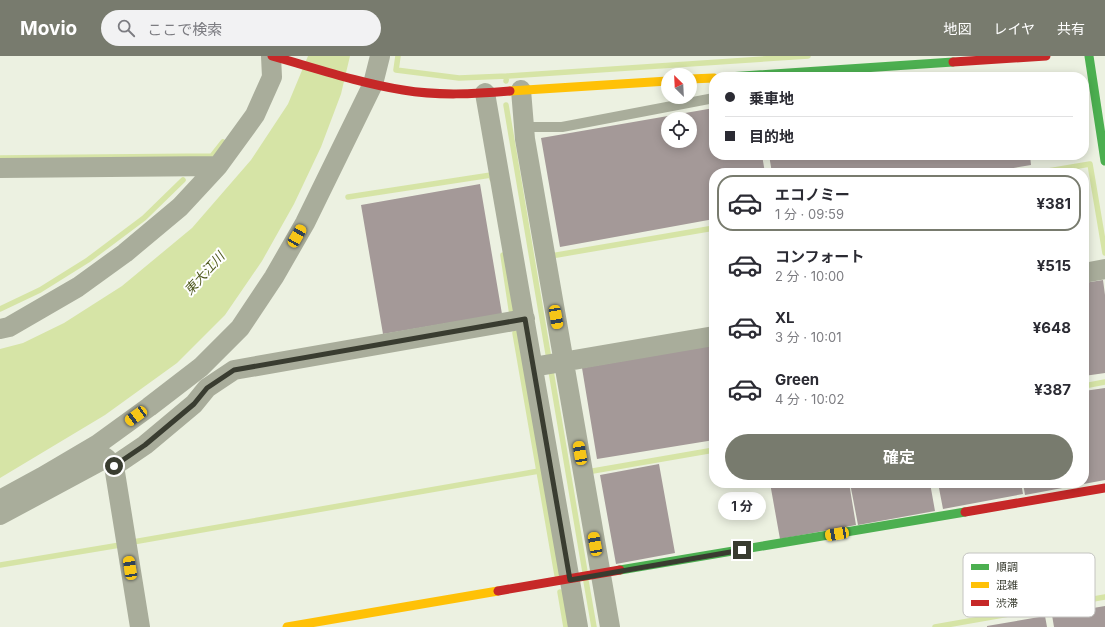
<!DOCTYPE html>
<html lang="ja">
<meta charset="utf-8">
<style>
body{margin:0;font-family:Inter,"Noto Sans JP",sans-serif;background:#f2f2f3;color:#2b2b33;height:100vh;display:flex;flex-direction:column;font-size:15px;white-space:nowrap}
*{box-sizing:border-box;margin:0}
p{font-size:13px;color:#7c7c81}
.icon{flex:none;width:22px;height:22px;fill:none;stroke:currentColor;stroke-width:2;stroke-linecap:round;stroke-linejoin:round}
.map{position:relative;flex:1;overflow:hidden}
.sheet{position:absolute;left:709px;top:112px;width:380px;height:320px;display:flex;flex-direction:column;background:#fff;border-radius:16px;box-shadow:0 2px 10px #0003}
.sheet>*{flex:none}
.guide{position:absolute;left:709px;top:16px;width:380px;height:88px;border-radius:16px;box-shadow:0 2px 10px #0003;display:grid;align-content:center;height:88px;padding:0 16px;background:#fff}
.needle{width:26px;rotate:336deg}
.tools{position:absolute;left:661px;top:12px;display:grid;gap:8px}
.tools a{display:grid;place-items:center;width:36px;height:36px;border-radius:50%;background:#fff;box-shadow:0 2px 10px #0003;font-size:20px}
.end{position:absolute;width:18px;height:18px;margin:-9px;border:5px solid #393c30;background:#fff;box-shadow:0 0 0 2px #fff}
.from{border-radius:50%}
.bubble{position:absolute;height:28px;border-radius:14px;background:#fff;box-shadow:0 2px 10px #0003;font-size:13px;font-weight:700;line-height:28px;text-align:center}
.car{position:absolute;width:12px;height:24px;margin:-12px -6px;border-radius:5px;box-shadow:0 0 3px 1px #0007;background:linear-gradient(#f5c518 24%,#345 0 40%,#f5c518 0 76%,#345 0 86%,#f5c518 0)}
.guide b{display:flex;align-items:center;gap:14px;height:38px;font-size:15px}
.guide b+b{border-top:1px solid #e1e1e2}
.guide i{width:10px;height:10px;background:#2b2b33}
ul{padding:7px 0 0;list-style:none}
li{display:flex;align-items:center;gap:12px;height:56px;margin:0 8px 6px;padding:0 8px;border:2px solid transparent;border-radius:16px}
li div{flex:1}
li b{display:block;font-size:15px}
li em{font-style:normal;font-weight:700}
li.current{border-color:#787b6e}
li>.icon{width:36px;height:36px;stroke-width:1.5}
.cta{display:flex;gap:8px;margin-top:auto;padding:8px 16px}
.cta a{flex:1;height:46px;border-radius:24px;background:#787b6e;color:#fff;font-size:16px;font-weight:700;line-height:46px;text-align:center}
header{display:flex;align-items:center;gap:24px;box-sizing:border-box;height:56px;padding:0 20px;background:#787b6e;color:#fff}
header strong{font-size:19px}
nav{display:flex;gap:22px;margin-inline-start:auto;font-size:14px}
.search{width:280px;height:36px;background:#f2f2f3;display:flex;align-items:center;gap:10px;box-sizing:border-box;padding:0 14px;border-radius:22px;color:#7c7c81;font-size:15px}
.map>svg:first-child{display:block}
.water{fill:#d6e4a6}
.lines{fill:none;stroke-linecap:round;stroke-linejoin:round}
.stream{stroke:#d6e4a6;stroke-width:5.5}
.building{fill:#a49998;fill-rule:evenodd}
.lane{stroke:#a9ad9b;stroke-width:10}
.street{stroke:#a9ad9b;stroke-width:20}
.fast{stroke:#4caf50;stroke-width:9}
.slow{stroke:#ffc107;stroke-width:9}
.jam{stroke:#c62828;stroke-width:9}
.route{stroke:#393c30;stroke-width:5}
.labels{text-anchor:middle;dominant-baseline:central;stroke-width:4;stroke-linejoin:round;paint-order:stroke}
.water-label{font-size:13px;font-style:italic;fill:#505a20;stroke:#fff}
.key{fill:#fff;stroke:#c4c4c1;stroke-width:1}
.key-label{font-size:11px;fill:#393c30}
</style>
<header>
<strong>Movio</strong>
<div class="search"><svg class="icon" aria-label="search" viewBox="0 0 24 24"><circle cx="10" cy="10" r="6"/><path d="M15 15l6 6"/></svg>ここで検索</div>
<nav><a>地図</a><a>レイヤ</a><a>共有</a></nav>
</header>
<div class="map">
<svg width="1105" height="571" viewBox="0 0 1105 571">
<rect width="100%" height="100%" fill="#ecf1e1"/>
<path class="water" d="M308,0H350L341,38L321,91L294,148L262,205L225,259L177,307L105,359L0,422V293L23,287L64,267L122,230L192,172L251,104L288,48Z"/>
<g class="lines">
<path class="stream" d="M398,0L396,14L459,22L507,20
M506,25L507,20L808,0
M506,49L585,516
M0,102L212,100L223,86
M1036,117L1090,108L1105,197
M348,141L491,119L492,123
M503,199L512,259
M551,200L714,172
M0,253L40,234L88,204L144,162L183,124
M515,277L557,519
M1084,330L1105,326
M587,416L714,394
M133,486L539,415
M0,509L120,489
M586,525L594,571
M560,536L566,571
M935,571L1105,541"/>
</g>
<path class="building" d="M1015,16L1016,21H989V20Z
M714,52V99H762L765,117H714V163L560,191L541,82ZM668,63H690V85H668Z
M769,99H1030L1031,109L983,117H772Z
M480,128L502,258L383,278L361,149Z
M1103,224L1105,239V317L1084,320V227Z
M714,289V384L597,403L582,312Z
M1105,332V424L1025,439L1023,427H1084V335Z
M659,408L675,497L616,508L600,419Z
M770,427H849L856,469L780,483Z
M850,427H930L935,455L858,469Z
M938,427H1021L1023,438L943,453Z
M1105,550V571H1054L1052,559Z
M1045,560L1047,571H987V570Z"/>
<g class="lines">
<path class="lane" d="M524,71H562L714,42"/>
<path class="street" d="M521,34L525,83L610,571
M485,37L578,571
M0,112L218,110
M1084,217L1105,213
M0,273L9,271L78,231L125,197L180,151L218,110L255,59L272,21L271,0
M533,311L714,280
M0,444L42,421L98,388L149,351L201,311L240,272L274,221L305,167L373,28L380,0
M0,459L106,402L114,410
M140,571L114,410L145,389L194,348L207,332L234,314L525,263"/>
<path class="fast" d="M1089,0L1105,105
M728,21L953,6
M620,514L965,456"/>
<path class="slow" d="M690,23L714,22
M510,35L668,25
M287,571L498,535"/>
<path class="jam" d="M272,0C315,12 359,27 403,34C438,40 474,38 510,35
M953,6L1046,0
M965,456L1105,432
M498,535L620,514"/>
</g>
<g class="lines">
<path class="route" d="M114,410L145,389L194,348L207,332L234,314L525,263L570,524L742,494"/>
</g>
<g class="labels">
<g class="water-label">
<text transform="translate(204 217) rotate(-48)">東大江川</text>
</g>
</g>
<rect x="963" y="497" width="132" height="64" rx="6" class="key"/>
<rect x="971" y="508" width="18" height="6" fill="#4caf50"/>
<rect x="971" y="526" width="18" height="6" fill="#ffc107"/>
<rect x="971" y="544" width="18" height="6" fill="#c62828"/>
<g class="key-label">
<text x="996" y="515">順調</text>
<text x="996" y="533">混雑</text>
<text x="996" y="551">渋滞</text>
</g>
</svg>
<div class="tools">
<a><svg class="needle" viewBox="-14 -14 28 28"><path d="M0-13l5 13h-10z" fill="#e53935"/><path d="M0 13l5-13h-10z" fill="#7c7c81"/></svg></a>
<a><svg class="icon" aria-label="locate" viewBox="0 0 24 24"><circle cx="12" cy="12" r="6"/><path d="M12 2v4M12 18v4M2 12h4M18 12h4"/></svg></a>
</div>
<i class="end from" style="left:114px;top:410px"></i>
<i class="end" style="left:742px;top:494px"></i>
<div class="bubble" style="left:718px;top:436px;width:48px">1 分</div>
<i class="car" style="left:297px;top:180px;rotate:30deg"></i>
<i class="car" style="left:556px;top:261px;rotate:170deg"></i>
<i class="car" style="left:136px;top:360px;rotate:234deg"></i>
<i class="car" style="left:580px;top:397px;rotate:350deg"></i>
<i class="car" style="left:837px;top:478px;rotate:260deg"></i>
<i class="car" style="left:595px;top:488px;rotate:350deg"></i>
<i class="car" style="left:130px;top:512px;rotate:351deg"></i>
<div class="guide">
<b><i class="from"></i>乗車地</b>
<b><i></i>目的地</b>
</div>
<section class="sheet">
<ul>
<li class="current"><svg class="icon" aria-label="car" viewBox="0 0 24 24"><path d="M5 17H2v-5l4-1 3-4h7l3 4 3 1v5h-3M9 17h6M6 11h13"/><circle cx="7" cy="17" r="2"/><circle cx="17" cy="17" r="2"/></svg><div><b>エコノミー</b><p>1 分 · 09:59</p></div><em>¥381</em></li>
<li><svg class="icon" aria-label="car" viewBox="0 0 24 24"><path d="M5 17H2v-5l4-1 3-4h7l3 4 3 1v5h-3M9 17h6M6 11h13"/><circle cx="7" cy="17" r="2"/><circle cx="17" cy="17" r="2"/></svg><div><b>コンフォート</b><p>2 分 · 10:00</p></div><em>¥515</em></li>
<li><svg class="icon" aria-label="car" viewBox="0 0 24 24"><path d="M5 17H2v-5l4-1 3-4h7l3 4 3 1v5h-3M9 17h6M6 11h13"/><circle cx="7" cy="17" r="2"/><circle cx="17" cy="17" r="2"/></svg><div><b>XL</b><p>3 分 · 10:01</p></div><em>¥648</em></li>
<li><svg class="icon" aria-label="car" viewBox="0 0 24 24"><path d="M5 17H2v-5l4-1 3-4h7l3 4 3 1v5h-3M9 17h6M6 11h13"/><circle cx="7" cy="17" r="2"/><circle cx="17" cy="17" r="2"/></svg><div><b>Green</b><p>4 分 · 10:02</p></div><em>¥387</em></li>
</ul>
<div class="cta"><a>確定</a></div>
</section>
</div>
